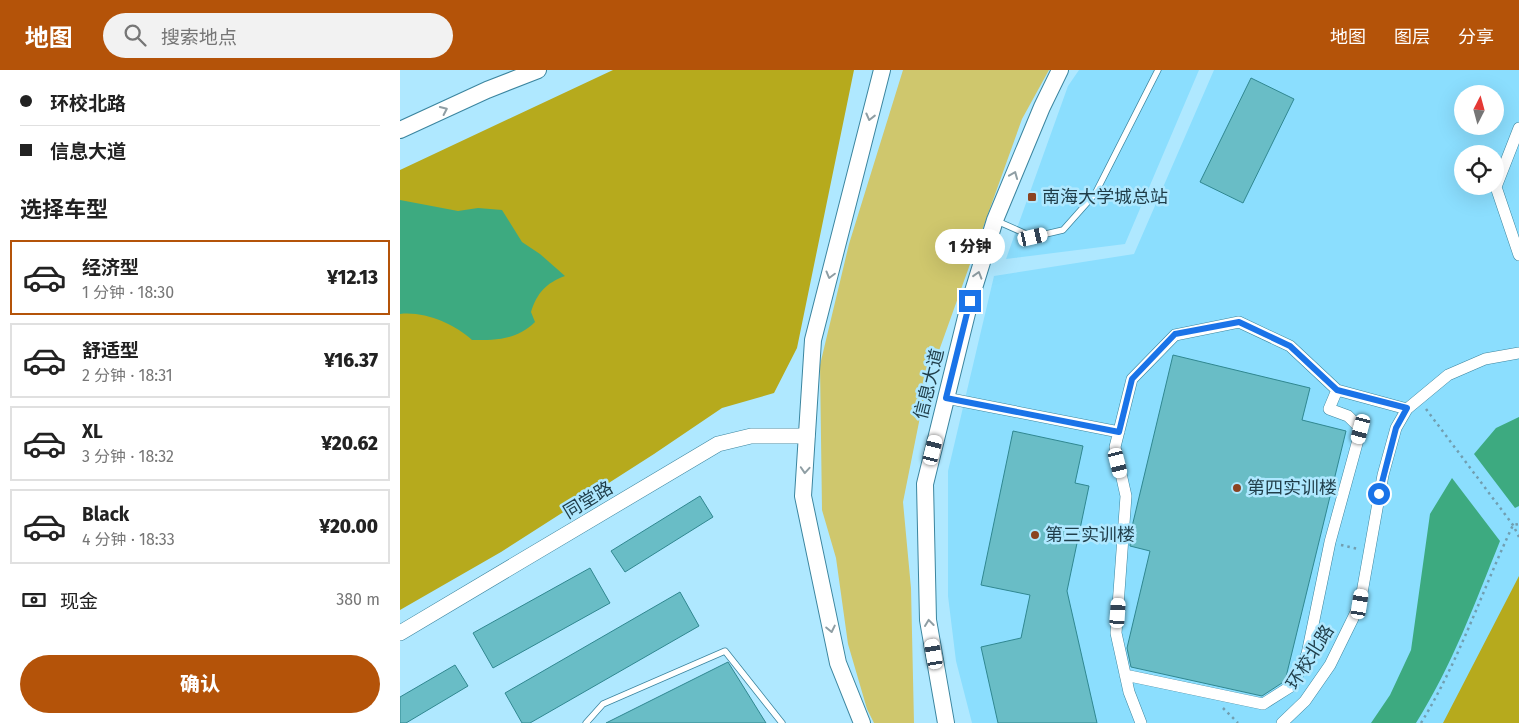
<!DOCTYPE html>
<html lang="zh">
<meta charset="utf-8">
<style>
body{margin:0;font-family:"Fira Sans","Noto Sans SC",sans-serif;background:#f2f2f2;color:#222;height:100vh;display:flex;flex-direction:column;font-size:19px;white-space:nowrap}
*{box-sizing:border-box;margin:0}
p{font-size:16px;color:#767676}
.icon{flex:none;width:28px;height:28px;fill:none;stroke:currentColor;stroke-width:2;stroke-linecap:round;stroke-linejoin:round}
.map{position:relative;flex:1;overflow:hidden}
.side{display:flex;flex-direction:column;background:#fff;width:400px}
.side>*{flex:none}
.banner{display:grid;align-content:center;height:110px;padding:0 20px;background:#fff}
.needle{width:32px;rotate:6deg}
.controls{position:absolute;left:1054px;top:15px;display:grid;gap:10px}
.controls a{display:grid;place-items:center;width:50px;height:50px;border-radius:50%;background:#fff;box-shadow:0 5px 20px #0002;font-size:25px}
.end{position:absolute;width:22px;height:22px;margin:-11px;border:6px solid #1a73e8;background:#fff;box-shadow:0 0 0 2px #fff}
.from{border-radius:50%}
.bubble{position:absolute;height:35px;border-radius:18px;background:#fff;box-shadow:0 5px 20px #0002;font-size:16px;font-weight:800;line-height:35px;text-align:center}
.car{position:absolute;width:15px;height:30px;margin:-15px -8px;border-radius:6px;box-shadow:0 0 4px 1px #0007;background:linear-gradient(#fff 24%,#345 0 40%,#fff 0 76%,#345 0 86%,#fff 0)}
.banner b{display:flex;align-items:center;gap:18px;height:48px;font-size:19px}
.banner b+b{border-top:1px solid #e0e0e0}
.banner i{width:12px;height:12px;background:#222}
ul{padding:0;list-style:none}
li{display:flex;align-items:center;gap:15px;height:75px;margin:0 10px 8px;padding:0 10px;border:2px solid #e0e0e0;border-radius:0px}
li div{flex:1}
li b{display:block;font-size:19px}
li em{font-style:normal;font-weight:800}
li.current{border-color:#b45309}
li>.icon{width:45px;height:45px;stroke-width:1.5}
h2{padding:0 20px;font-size:22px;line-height:60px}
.pay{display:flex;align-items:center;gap:12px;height:55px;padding:0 20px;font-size:19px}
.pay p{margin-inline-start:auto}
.primary-button{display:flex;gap:10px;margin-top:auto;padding:10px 20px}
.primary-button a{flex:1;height:58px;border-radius:30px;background:#b45309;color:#fff;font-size:20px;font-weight:800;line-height:58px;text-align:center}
header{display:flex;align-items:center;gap:30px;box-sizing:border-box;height:70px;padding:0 25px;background:#b45309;color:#fff}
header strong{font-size:24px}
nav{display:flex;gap:28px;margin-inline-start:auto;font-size:18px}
.search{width:350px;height:45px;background:#f2f2f2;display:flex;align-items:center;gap:12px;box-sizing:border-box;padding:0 18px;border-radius:28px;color:#767676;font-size:19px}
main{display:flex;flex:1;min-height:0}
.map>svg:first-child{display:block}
.built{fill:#8bdefe;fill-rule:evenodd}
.green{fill:#cfc76d}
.forest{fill:#b6aa1d}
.water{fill:#3daa80}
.building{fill:#69bdc6;stroke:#308790}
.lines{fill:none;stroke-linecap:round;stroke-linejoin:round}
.service-casing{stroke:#3b859f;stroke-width:7}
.minor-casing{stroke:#3b859f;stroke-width:12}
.tertiary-casing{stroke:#3b859f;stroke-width:16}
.secondary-casing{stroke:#3b859f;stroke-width:18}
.path{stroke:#719eb0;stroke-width:2.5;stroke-dasharray:2.5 4;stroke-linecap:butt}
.service{stroke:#fff;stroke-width:5.5}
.minor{stroke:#fff;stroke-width:11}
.tertiary{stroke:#fff;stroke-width:15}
.secondary{stroke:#fff;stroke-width:16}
.oneway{stroke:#8f9ea4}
.route{stroke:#1a73e8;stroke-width:6}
.poi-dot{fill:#8b4321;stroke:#afe8ff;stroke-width:2}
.labels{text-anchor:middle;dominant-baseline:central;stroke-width:5;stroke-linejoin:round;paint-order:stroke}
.poi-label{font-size:18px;fill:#1f3d49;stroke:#afe8ff;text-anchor:start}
.street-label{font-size:18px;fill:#1f3d49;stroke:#afe8ff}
</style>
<header>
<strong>地图</strong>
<div class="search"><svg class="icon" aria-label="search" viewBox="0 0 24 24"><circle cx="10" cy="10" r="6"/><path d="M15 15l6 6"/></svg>搜索地点</div>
<nav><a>地图</a><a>图层</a><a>分享</a></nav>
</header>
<main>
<section class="side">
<div class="banner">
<b><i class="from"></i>环校北路</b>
<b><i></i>信息大道</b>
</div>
<h2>选择车型</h2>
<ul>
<li class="current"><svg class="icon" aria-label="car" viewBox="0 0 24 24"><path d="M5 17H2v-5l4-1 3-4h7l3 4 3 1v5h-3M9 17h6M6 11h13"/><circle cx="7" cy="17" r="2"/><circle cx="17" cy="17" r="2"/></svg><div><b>经济型</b><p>1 分钟 · 18:30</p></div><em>¥12.13</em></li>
<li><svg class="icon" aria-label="car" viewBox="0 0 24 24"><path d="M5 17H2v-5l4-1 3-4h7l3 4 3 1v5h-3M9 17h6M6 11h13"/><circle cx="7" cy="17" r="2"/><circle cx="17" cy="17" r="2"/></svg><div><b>舒适型</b><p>2 分钟 · 18:31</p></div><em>¥16.37</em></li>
<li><svg class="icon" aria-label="car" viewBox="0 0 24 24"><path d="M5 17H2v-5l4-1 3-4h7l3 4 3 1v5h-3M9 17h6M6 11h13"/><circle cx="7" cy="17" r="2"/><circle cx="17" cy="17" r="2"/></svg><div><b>XL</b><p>3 分钟 · 18:32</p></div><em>¥20.62</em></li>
<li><svg class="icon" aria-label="car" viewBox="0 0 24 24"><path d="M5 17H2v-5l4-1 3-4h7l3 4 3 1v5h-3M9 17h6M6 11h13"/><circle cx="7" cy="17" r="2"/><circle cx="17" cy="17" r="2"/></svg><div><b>Black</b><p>4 分钟 · 18:33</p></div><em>¥20.00</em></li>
</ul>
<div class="pay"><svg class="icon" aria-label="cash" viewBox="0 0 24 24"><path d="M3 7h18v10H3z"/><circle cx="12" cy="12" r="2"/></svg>现金<p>380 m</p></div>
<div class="primary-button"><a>确认</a></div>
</section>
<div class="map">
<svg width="1119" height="653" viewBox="0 0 1119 653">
<rect width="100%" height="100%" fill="#afe8ff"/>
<path class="built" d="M679,0H799L725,174L606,189L668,16Z
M814,0H1119V653H572L556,591L548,526V401L594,206L734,184ZM1062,24H1095V56H1062ZM1062,84H1095V116H1062Z"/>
<path class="green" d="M503,0H649L622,49L526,317L503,432L511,518L514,653H474L467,639L448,574L436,488L422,440L420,295L449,174Z"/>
<path class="forest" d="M213,0H454L397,278L374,323L322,338L254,384L101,482L0,540V100Z
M1119,506V653H1043Z"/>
<path class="water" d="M0,130L58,141L78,138L102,140L122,172L140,184L165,206C146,213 137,223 131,242L135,252C117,270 96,270 72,270C55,254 24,241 0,244Z
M1119,347V436L1115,438L1074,384L1096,358Z
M1052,408L1100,471C1075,533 1052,596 1016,653H971L990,625L1011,580L1030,444Z"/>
<path class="building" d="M851,8L894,29L843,133L800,112Z
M773,285L910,318L902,350L946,361L885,611L862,626L731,597L727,578L750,481L730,476L731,461Z
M613,361L683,376L675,413L689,416L667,521L697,653H598L581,577L621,568L630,525L581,515Z
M300,426L313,447L225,502L211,481Z
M190,498L210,533L93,598L73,563Z
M280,522L299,556L130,653H122L105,623Z
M328,592L366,653H206Z
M55,595L68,616L6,653H0V627Z"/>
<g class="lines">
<g class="service-casing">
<path id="service" d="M597,151L633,167L663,160L695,124L758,0
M186,653L203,634L325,581L382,653"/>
</g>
<g class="minor-casing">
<path id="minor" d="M1119,58L1096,117L1119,185
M546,328L719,362
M725,605L863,634L893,615L907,584L930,472L961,359L948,346L929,339L937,320
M741,653L729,622L716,563L726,426L715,377L732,309L775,265L839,252L890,276L937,320L1007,339
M882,653L905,631L930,595L960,534L983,405L996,358L1007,339L1048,305L1085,289L1119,283"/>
</g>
<g class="tertiary-casing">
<path id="tertiary" d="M0,563L318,374L351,366H407"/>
</g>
<g class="secondary-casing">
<path id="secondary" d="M0,60L87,20L138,0
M462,653L438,593L403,426L413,270L482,0
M546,653L528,550L525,414L570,231L595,150L642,37L660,0"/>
</g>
<path class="path" d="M1026,339L1113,455L1119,467
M941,475L958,479
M823,638L838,653
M1021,653C1059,591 1082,521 1113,455L1119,454"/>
<use href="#service" class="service"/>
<use href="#minor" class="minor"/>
<use href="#tertiary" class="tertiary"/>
<use href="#secondary" class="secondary"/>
</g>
<defs><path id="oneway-chevron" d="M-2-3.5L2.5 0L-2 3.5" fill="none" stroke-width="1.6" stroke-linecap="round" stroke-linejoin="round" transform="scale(1.25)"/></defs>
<g class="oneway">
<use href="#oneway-chevron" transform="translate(44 40) rotate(-25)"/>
<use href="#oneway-chevron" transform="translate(470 47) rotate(104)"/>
<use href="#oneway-chevron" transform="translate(614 105) rotate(-68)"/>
<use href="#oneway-chevron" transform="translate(430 205) rotate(105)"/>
<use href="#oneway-chevron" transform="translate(578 205) rotate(-73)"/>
<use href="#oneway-chevron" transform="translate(405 400) rotate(94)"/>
<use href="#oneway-chevron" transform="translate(529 553) rotate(-97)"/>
<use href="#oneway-chevron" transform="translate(431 559) rotate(78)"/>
</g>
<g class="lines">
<path class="route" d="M570,231L546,328L719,362L732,309L775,264L839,252L890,276L937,320L1007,338L996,358L979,424"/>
</g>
<g class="poi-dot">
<rect x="627" y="122" width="10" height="10" rx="2.5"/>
<circle cx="837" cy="418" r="5"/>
<circle cx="635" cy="465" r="5"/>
</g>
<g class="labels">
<g class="poi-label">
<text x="642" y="127">南海大学城总站</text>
<text x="847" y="418">第四实训楼</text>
<text x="645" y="465">第三实训楼</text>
</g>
<g class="street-label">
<text transform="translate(529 314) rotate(-76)">信息大道</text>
<text transform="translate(188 430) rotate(-31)">同堂路</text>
<text transform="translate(910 587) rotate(-58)">环校北路</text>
</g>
</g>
</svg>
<div class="controls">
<a><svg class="needle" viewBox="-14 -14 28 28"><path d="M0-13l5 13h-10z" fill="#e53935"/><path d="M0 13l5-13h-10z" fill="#767676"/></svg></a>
<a><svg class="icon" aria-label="locate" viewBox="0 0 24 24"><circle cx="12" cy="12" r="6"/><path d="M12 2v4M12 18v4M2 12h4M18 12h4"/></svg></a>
</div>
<i class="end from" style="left:979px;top:424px"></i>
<i class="end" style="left:570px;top:231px"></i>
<div class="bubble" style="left:535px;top:159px;width:70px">1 分钟</div>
<i class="car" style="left:633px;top:167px;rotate:77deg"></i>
<i class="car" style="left:961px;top:359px;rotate:195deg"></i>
<i class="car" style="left:533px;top:380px;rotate:14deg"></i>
<i class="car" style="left:718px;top:393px;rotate:166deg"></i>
<i class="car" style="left:960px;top:534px;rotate:9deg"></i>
<i class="car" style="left:718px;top:543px;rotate:4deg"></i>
<i class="car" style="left:534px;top:584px;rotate:350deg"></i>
</div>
</main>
